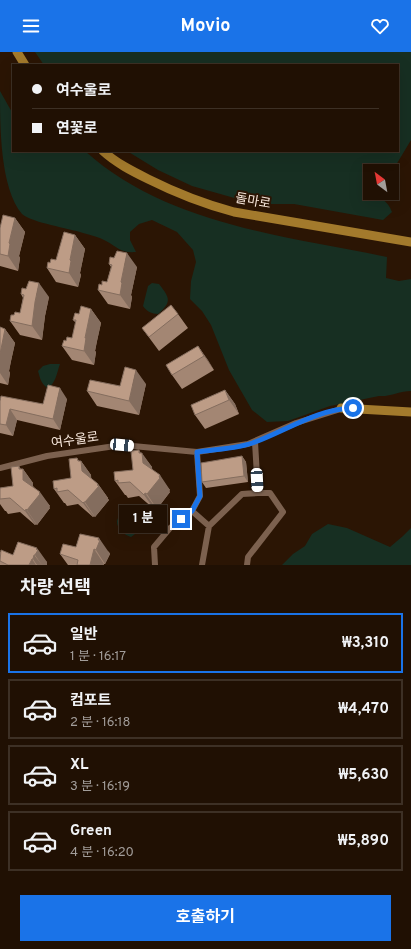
<!DOCTYPE html>
<html lang="ko">
<meta charset="utf-8">
<style>
body{margin:0;font-family:Overpass,"Noto Sans KR",sans-serif;background:#28190d;color:#f1f3f6;height:100vh;display:flex;flex-direction:column;font-size:15px;white-space:nowrap}
*{box-sizing:border-box;margin:0}
p{font-size:13px;color:#a29d9a}
.icon{flex:none;width:22px;height:22px;fill:none;stroke:currentColor;stroke-width:2;stroke-linecap:round;stroke-linejoin:round}
.map{position:relative;height:513px;overflow:hidden}
.side{display:flex;flex-direction:column;background:#201003;flex:1}
.side>*{flex:none}
.banner{position:absolute;left:12px;top:12px;width:387px;height:88px;border-radius:0px;box-shadow:0 4px 16px #0002,0 0 0 1px #3d3025;display:grid;align-content:center;height:88px;padding:0 20px;background:#201003}
.needle{width:26px;rotate:328deg}
.tools{position:absolute;left:363px;top:112px;display:grid;gap:8px}
.tools a{display:grid;place-items:center;width:36px;height:36px;border-radius:0px;background:#201003;box-shadow:0 4px 16px #0002,0 0 0 1px #3d3025;font-size:20px}
.end{position:absolute;width:18px;height:18px;margin:-9px;border:5px solid #1a73e8;background:#fff;box-shadow:0 0 0 2px #fff}
.from{border-radius:50%}
.bubble{position:absolute;height:28px;border-radius:0px;background:#201003;box-shadow:0 4px 16px #0002,0 0 0 1px #3d3025;font-size:13px;font-weight:700;line-height:28px;text-align:center}
.car{position:absolute;width:12px;height:24px;margin:-12px -6px;border-radius:5px;box-shadow:0 0 3px 1px #0007;background:linear-gradient(#fff 24%,#345 0 40%,#fff 0 76%,#345 0 86%,#fff 0)}
.banner b{display:flex;align-items:center;gap:14px;height:38px;font-size:15px}
.banner b+b{border-top:1px solid #3d3025}
.banner i{width:10px;height:10px;background:#f1f3f6}
ul{padding:0;list-style:none}
li{display:flex;align-items:center;gap:12px;height:60px;margin:0 8px 6px;padding:0 12px;border:2px solid #3d3025;border-radius:0px}
li div{flex:1}
li b{display:block;font-size:15px}
li em{font-style:normal;font-weight:700}
li.current{border-color:#1a73e8}
li>.icon{width:36px;height:36px;stroke-width:1.5}
h2{padding:0 20px;font-size:18px;line-height:48px}
.button{display:flex;gap:8px;margin-top:auto;padding:8px 20px}
.button a{flex:1;height:46px;border-radius:0px;background:#1a73e8;color:#fff;font-size:16px;font-weight:700;line-height:46px;text-align:center}
header{display:flex;justify-content:space-between;align-items:center;height:52px;padding:0 20px;background:#1a73e8;color:#fff;font-size:18px;font-weight:700}
.map>svg:first-child{display:block}
.green{fill:#172f22}
.lines{fill:none;stroke-linecap:round;stroke-linejoin:round}
.minor{stroke:#7c614f;stroke-width:6}
.primary{stroke:#a37a2c;stroke-width:9}
.wall{fill:#a38673}
.shaded-wall{fill:#846d5e}
.building{fill:#bd9c86;stroke:#846d5e}
.route{stroke:#1a73e8;stroke-width:5}
.labels{text-anchor:middle;dominant-baseline:central;stroke-width:4;stroke-linejoin:round;paint-order:stroke}
.street-label{font-size:13px;fill:#f7e7dc;stroke:#2b1504}
</style>
<header><svg class="icon" aria-label="menu" viewBox="0 0 24 24"><path d="M4 6h16M4 12h16M4 18h16"/></svg>Movio<svg class="icon" aria-label="heart" viewBox="0 0 24 24"><path d="M12 20l-8-8c-3-5 5-10 8-4 3-6 11-1 8 4z"/></svg></header>
<div class="map">
<svg width="411" height="513" viewBox="0 0 411 513">
<rect width="100%" height="100%" fill="#2b1504"/>
<path class="green" d="M35,0H411V88L396,113L391,119H370V141H378C382,150 387,147 392,160L383,168L294,152H271L238,147L192,134L158,118L127,99H398V13H44Z
M0,39L13,62V99H85C166,172 284,184 387,205L386,226L399,229L411,227V339C400,339 390,345 379,344L330,354L288,369L267,370L252,358L229,318L211,273L202,259L190,247L191,229L196,210L193,198L177,180L152,168L139,172L130,180V188L136,200C120,201 119,196 106,189C99,185 90,183 83,181C68,176 33,171 22,162C0,136 0,74 0,39Z
M152,231L159,232C170,246 172,250 158,262C152,262 146,259 143,254L148,234Z
M50,312H60C57,320 56,331 48,336C41,332 40,326 38,319L43,314Z
M125,461C135,460 143,466 144,476L141,482H135L131,485C120,482 109,467 125,461Z
M328,472L347,476L390,495L403,484L411,476V513H282L293,502L305,494L312,482Z"/>
<g class="lines">
<path class="minor" d="M0,416L47,404L122,393L197,400L248,392L296,371L344,356
M192,459L209,474L202,513
M209,474L242,442L258,441
M155,513L154,495L170,476L192,459L200,444L197,400
M247,513L248,505L283,460L270,441H258L255,390"/>
<path class="primary" d="M17,0L25,13
M103,99C116,111 132,119 148,127C176,141 204,152 234,160L411,190
M341,356L411,360"/>
</g>
<path class="wall" d="M15,166L25,180L19,204L20,206L18,219L0,214V176Z
M75,183L85,197L80,221L81,223L78,235L56,230L47,216L50,211L56,208Z
M109,212L137,215L131,243L132,245L130,257L108,252L98,238L102,233L107,230L111,215Z
M21,242L49,245L45,264L42,288L20,283L10,269L14,263L20,261L23,246Z
M91,257L101,271L97,289L95,299L96,300L94,313L72,308L62,294L66,289L72,286L76,271L73,268L79,262Z
M178,262L188,276L159,299L142,276Z
M0,275L5,277L15,291L11,309L9,319L10,321L8,333L0,331Z
M198,294L214,318L182,337L172,323Z
M146,332L139,363L97,354L87,339Z
M225,338L235,352L239,362L205,377L195,363Z
M67,347L60,378L17,368L13,384L0,381V349L43,352Z
M141,401L152,415V418L170,438L169,439L170,440L157,457L155,455L154,457L139,444L128,446L126,443H125L115,429L133,418Z
M242,404L246,410L248,430L206,436L202,430Z
M77,406L79,409H81L91,423V426L98,432L108,446V447L109,448L95,465L94,464L93,465L78,452L67,454L65,451H64L54,437L71,426Z
M21,417H23L33,431V434L50,454L49,455L50,456L37,473L36,472L35,473L20,460L8,462L6,459H5L0,452V436L13,434Z
M80,482L109,500L110,502L105,512H104V513H68L60,502L76,495Z
M18,490L47,510V513H0V500L13,503Z"/>
<path class="shaded-wall" d="M15,166L25,180L19,204L20,206L18,219L8,204L9,191Z
M75,183L85,197L80,221L81,223L78,235L69,221L70,208Z
M127,201L137,215L131,243L132,245L130,257L120,243L121,230Z
M39,231L49,245L45,264L42,288L32,274L35,250Z
M91,257L101,271L97,289L95,299L96,300L94,313L84,299L85,286Z
M5,277L15,291L11,309L9,319L10,321L8,333L0,321V302Z
M198,294L208,308L214,318L204,304Z
M136,318L146,332L139,363L129,349Z
M60,336L67,347L60,378L53,367Z
M225,338L235,352L239,362L229,348Z
M10,357L17,368L13,384L6,373Z
M139,398L143,404L142,401L152,415L153,425L143,411L139,401Z
M242,404L246,410L248,430L244,424Z
M77,406L81,412V409L91,423L92,434L82,419L78,409Z
M19,414L23,420V417L33,431V442L23,428L19,417Z
M160,423L170,438L169,439L170,440L157,457L147,442Z
M98,432L108,446V447L109,448L95,465L85,450Z
M40,440L50,454L49,455L50,456L37,473L27,458Z
M145,441L155,455L154,457L144,443Z
M84,450L94,464L93,465L83,451Z
M26,457L36,472L35,473L25,459Z
M99,486L110,502L105,512L96,498Z
M37,496L47,510V513H42L35,503Z
M94,497L104,512V513H90Z
M34,503L42,513H37L33,507Z
M32,507L36,513H29Z"/>
<path class="building" d="M3,163L15,166L9,191L10,192L8,204L0,202V176Z
M64,180L75,183L70,208L71,209L69,221L47,216L48,210L50,211L51,207L56,208Z
M117,199L127,201L121,230L122,231L120,243L98,238L99,232L102,233V229L107,230L112,213L109,212L110,205L114,206Z
M29,229L39,231L35,250L32,274L10,269L11,263H14L15,260L20,261L24,243L21,242L22,236L26,237Z
M171,253L178,262L149,285L142,276Z
M81,254L91,257L85,286H86L84,299L62,294L64,288L66,289L67,285L72,286L76,268H73L75,261L79,262Z
M0,275L5,277L0,302Z
M198,294L204,304L172,323L166,313Z
M125,315L136,318L129,349L87,339L90,328L120,334Z
M48,333L60,336L53,367L10,357L6,373L0,372V349L1,344L43,352Z
M225,338L229,348L195,363L191,353Z
M139,398V401H142L143,411L160,423L159,425L160,426L147,442L145,441L144,443L130,430L118,431V428L115,429L114,420L133,418L131,399Z
M242,404L244,424L202,430L201,411Z
M77,406L78,409H81L82,419L98,432L97,433L99,434L85,450H84L83,451L68,438L57,440V436L54,437L53,429L71,426L69,407Z
M19,414V417H23V428L40,440L39,441L40,442L27,458L26,457L25,459L10,446L0,447V436L13,434L11,415Z
M80,482L99,486L98,488H100L96,498L94,497L90,513H77L78,508L60,502L63,492L76,495Z
M18,490L37,496L36,497L38,498L35,503H34L33,507H32L29,513H8L0,509L1,498L13,503Z"/>
<g class="lines">
<path class="route" d="M181,467L192,459L200,444L197,400C215,397 238,397 255,390C287,378 318,357 353,356"/>
</g>
<g class="labels">
<g class="street-label">
<text transform="translate(253 150) rotate(10)">돌마로</text>
<text transform="translate(75 389) rotate(-8)">여수울로</text>
</g>
</g>
</svg>
<div class="tools">
<a><svg class="needle" viewBox="-14 -14 28 28"><path d="M0-13l5 13h-10z" fill="#e53935"/><path d="M0 13l5-13h-10z" fill="#a29d9a"/></svg></a>
</div>
<i class="end from" style="left:353px;top:356px"></i>
<i class="end" style="left:181px;top:467px"></i>
<div class="bubble" style="left:119px;top:453px;width:48px">1 분</div>
<i class="car" style="left:122px;top:393px;rotate:95deg"></i>
<i class="car" style="left:257px;top:428px;rotate:177deg"></i>
<div class="banner">
<b><i class="from"></i>여수울로</b>
<b><i></i>연꽃로</b>
</div>
</div>
<section class="side">
<h2>차량 선택</h2>
<ul>
<li class="current"><svg class="icon" aria-label="car" viewBox="0 0 24 24"><path d="M5 17H2v-5l4-1 3-4h7l3 4 3 1v5h-3M9 17h6M6 11h13"/><circle cx="7" cy="17" r="2"/><circle cx="17" cy="17" r="2"/></svg><div><b>일반</b><p>1 분 · 16:17</p></div><em>₩3,310</em></li>
<li><svg class="icon" aria-label="car" viewBox="0 0 24 24"><path d="M5 17H2v-5l4-1 3-4h7l3 4 3 1v5h-3M9 17h6M6 11h13"/><circle cx="7" cy="17" r="2"/><circle cx="17" cy="17" r="2"/></svg><div><b>컴포트</b><p>2 분 · 16:18</p></div><em>₩4,470</em></li>
<li><svg class="icon" aria-label="car" viewBox="0 0 24 24"><path d="M5 17H2v-5l4-1 3-4h7l3 4 3 1v5h-3M9 17h6M6 11h13"/><circle cx="7" cy="17" r="2"/><circle cx="17" cy="17" r="2"/></svg><div><b>XL</b><p>3 분 · 16:19</p></div><em>₩5,630</em></li>
<li><svg class="icon" aria-label="car" viewBox="0 0 24 24"><path d="M5 17H2v-5l4-1 3-4h7l3 4 3 1v5h-3M9 17h6M6 11h13"/><circle cx="7" cy="17" r="2"/><circle cx="17" cy="17" r="2"/></svg><div><b>Green</b><p>4 분 · 16:20</p></div><em>₩5,890</em></li>
</ul>
<div class="button"><a>호출하기</a></div>
</section>
